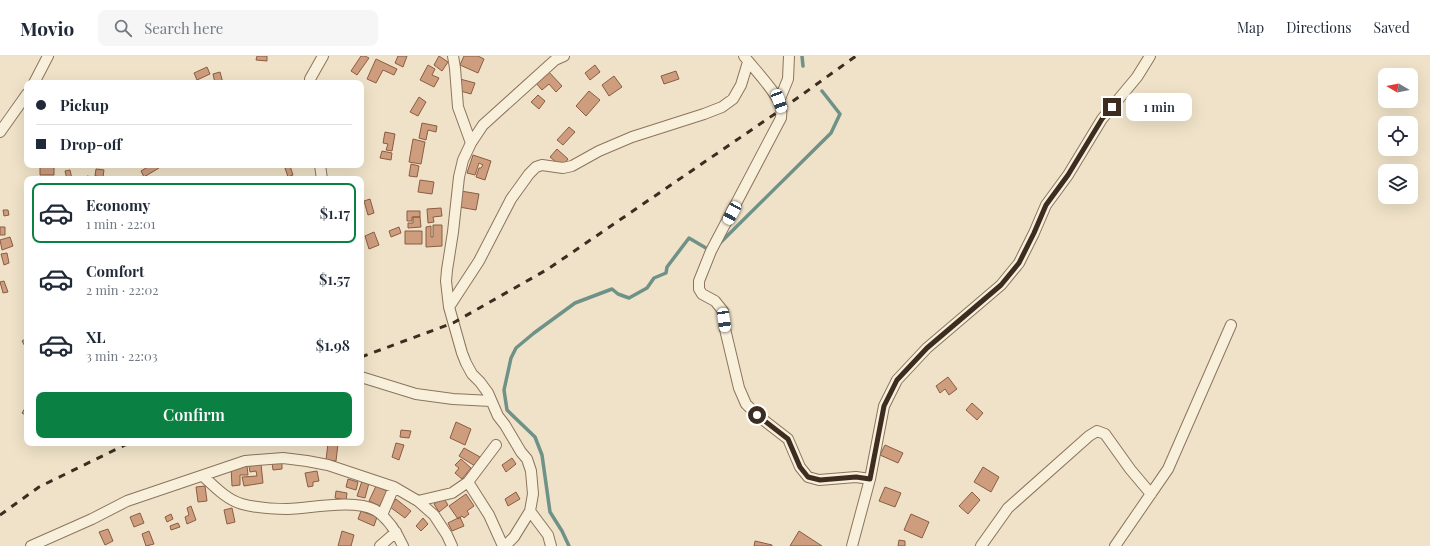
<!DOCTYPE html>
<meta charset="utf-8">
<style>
body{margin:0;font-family:"Playfair Display",serif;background:#f6f6f7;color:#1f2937;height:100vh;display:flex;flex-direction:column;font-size:15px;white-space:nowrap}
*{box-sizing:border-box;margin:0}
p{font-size:13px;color:#747a83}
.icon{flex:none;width:22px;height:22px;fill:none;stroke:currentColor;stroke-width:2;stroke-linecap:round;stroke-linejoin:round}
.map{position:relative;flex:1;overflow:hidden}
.side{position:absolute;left:24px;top:120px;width:340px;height:270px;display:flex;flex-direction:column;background:#fff;border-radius:8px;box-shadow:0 4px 16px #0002}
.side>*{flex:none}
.guide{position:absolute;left:24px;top:24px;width:340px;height:88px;border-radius:8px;box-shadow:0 4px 16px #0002;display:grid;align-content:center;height:88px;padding:0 12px;background:#fff}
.needle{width:26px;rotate:280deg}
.tools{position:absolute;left:1378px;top:12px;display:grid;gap:8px}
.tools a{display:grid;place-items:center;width:40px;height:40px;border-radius:8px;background:#fff;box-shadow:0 4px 16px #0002;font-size:20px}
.end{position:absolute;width:18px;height:18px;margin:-9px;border:5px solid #3c2d20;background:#fff;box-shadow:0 0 0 2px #fff}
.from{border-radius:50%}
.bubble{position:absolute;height:28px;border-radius:8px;background:#fff;box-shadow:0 4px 16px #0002;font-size:13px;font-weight:600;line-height:28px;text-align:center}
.car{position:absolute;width:12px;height:24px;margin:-12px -6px;border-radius:5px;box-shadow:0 0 3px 1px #0007;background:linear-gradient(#fff 24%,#345 0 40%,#fff 0 76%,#345 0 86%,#fff 0)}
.guide b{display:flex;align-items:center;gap:14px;height:38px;font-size:15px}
.guide b+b{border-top:1px solid #e0e1e3}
.guide i{width:10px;height:10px;background:#1f2937}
ul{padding:7px 0 0;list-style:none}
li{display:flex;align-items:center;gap:12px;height:60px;margin:0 8px 6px;padding:0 4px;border:2px solid transparent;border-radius:8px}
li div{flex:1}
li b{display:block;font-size:15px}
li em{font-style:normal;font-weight:600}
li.active{border-color:#0b8043}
li>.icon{width:36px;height:36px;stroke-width:1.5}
.action{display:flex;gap:8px;margin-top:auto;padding:8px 12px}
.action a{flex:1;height:46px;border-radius:8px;background:#0b8043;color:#fff;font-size:16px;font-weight:600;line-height:46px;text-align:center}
header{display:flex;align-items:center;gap:24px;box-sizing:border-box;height:56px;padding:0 20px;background:#fff;border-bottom:1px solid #e0e1e3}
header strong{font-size:19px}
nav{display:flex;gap:22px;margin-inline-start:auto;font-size:14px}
.search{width:280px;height:36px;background:#f6f6f7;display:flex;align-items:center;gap:10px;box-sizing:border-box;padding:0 14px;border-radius:8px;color:#747a83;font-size:15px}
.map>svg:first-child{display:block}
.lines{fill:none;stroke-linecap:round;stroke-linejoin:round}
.stream{stroke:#6f9288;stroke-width:3.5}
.building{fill:#cd9d7e;stroke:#8b5d42}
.minor-casing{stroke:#8b745d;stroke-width:12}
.minor{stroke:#f9f0dc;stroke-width:10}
.rail{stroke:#3c2d20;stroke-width:3;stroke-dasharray:7 7;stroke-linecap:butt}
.route{stroke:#3c2d20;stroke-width:5}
</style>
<header>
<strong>Movio</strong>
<div class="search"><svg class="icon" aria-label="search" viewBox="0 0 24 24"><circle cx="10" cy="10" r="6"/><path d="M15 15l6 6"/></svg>Search here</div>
<nav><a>Map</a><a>Directions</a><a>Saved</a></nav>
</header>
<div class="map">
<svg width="1430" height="490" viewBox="0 0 1430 490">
<rect width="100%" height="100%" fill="#efe2c8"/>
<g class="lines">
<path class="stream" d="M802,0L803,10
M720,187L831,77L840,58L822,35
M569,490L562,475L550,456L542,399L535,381L507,354L504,334L511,302L516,292L534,277L575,247L612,233L618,238L629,242L647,232L654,222L666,217L667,211L689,182L711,195"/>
</g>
<path class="building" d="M257,0H267V5L256,4Z
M361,0H365L369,2L357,19L351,15Z
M398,0H407L403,11L395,7Z
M439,0L448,6L442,15L434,9Z
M464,0H478L484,3L478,17L460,9Z
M376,3L397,13L394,19L383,14L376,27L367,23Z
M428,9L435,13L432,19L439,22L434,31L420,24Z
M595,9L600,16L590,24L585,17Z
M207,11L210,18L197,24L194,17Z
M547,14L562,30L556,36L549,28L542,34L535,26Z
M676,15L679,23L664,28L661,20Z
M220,16L223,27H215L213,18Z
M614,20L622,31L609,40L602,29Z
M460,23L475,27L471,38L457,34Z
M589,35L600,44L586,60L576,50Z
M538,39L545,45L539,53L531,46Z
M419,41L426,46L418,60L410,56Z
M422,67L437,70L436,76L428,74L426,84L419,82Z
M569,71L575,76L563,89L557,84Z
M385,76L395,78L392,95L386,94L388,88L383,87Z
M413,83L425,86L421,108L409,106Z
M557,93L568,103L562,111L550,101Z
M382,95L392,97L391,104L380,102Z
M473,99L491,105L485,124L476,121L479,112H481L483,109L479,107L475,119L467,117Z
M411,108L419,110L417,121L409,120Z
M151,109H157L159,112L144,121L141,115Z
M290,110L293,119L288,121L285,112Z
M40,111H54V119H40Z
M96,113L104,114L103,121L95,120Z
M70,114L72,123H67L65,115Z
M87,120L98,122V123H86Z
M420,124L434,126L432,138L418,136Z
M461,135L479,138L476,154L459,151Z
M370,143L374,157L368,159L364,145Z
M441,152L442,160L433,161L434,166L428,167L427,153Z
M3,154H8L9,159L4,160Z
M407,155H420V161H412V165H407Z
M413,161H420L421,171L408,172V167H413Z
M433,169H442V190L426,191V171L431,170V181H433Z
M0,171H5V179H0Z
M399,171L401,177L391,181L389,175Z
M405,175H422V188H405Z
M374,176L379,189L369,193L365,180Z
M10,181L13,190L2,194L0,184Z
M7,197L9,207L4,209L1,198Z
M4,225L8,236L3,237L0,226Z
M27,282V294L22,285Z
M948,321L957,333L949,339L945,333L940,337L936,330Z
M972,347L983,357L977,364L966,354Z
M27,349V360L22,357Z
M456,366L471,373L465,389L450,382Z
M401,374L411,375L409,382L400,381Z
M328,387L338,388L336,405L326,404Z
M396,387L404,389L399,404L392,401Z
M885,389L903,397L898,407L880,399Z
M464,392L480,401L475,410L459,400Z
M512,402L516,408L506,416L502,409Z
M461,403L471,412L462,423L455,417L459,412L455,409Z
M282,406V413L273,414L272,407Z
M261,408L263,427L244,430L242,421L257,420L256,415L250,416L249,410Z
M247,410L248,419H240V429L232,430L231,411Z
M983,411L999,421L991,436L974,426Z
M317,415L319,425L313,426V430L308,431L305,417Z
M348,423L358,426L356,434L346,431Z
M362,425L369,427L365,442L357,440Z
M205,430L207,445L198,446L196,431Z
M376,430L387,435L380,450L369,445Z
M885,431L901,437L895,451L879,445Z
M336,435L347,437L346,444L335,442Z
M516,436L520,443L508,450L505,443Z
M972,436L980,444L968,458L959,450Z
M466,438L474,450L467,455L469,458L464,462L462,460L458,463L449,450Z
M443,441L448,449L439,456L434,448Z
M396,443L411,455L405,462L390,451Z
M191,450L196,464L187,468L185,461L189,459L187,452Z
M232,452L235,466L227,468L224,454Z
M361,455L377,461L374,470L358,463Z
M140,457L144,467L134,471L130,461Z
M171,458L173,463L167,466L165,461Z
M911,458L929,466L922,482L904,474Z
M460,461L464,470L452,475L448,467Z
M423,462L428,468L421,475L416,470Z
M178,467L180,471L171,474L170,470Z
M108,473L113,485L105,489L99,476Z
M149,475L154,488L146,490L142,478Z
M342,475L354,479L351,490H338Z
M799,475L822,490H790Z
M899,484L905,485V490H898Z
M755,485L772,489V490H754Z"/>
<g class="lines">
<g class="minor-casing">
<path id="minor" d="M453,0L455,12L458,51L471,87
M744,0C753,12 779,38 781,52C782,55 781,59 781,62L711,195L699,225V233L702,238L715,245L723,255L725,273L739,332L746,348L757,359L788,383L800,411L808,421L819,424L856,421L870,423
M34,27L48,0
M310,27V23L323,0
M779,45L788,23L789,0
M0,76L27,38
M320,109L322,123
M449,251L479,205L511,143L529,118L536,111L542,109L563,112L572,110L599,95L632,81L704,58L722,51L733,43L741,29L748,6
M361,321L416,338L453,343L491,345
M203,420C215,431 227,444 242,448C257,452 273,453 288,453C311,452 355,443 375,454C388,462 397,477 403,490
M468,426L489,459L503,490
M418,445L452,437L468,426L496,389
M530,455L548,479L551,490
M382,459L394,431
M31,490L92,463L127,445L245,405L283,402L307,405L328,409L394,431L418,445L434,459L447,479L452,490
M380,490L396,476
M505,490L514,481L530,455L533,438L531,415L527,403L521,396L505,369L498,360L488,337L480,326L472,318L466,307L462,297L449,251L446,225L447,214L453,176L459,121L463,104L471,87L483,69L555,4L564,0
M852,490L870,423L884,350L897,324L927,292L1001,229L1019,207L1034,177L1046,149L1068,119L1102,63L1137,21L1150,0
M981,490L1008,452L1089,380L1097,375L1105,378L1130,413L1151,438
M1115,490L1168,413L1231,269"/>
</g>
<use href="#minor" class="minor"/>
<path class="rail" d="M361,301L453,267L548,213L782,53L856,0
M0,459L39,431L129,387"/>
</g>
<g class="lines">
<path class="route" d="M757,359L788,383L800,411L808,421L820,424L856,421L870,423L884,350L897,324L927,292L1001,229L1019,207L1034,177L1046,149L1068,119L1102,63L1112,51"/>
</g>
</svg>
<div class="tools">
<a><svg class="needle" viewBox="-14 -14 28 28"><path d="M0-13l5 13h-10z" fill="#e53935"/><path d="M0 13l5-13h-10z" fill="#747a83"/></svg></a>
<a><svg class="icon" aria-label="locate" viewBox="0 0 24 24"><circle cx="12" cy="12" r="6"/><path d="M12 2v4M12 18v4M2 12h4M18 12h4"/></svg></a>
<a><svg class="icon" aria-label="layers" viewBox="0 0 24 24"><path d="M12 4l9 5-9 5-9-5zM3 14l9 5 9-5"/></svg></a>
</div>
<i class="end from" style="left:757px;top:359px"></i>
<i class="end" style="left:1112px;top:51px"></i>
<div class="bubble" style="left:1126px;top:37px;width:66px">1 min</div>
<i class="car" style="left:779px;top:45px;rotate:160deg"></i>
<i class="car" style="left:732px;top:157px;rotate:208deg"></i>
<i class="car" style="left:724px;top:264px;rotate:172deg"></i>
<div class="guide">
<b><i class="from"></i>Pickup</b>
<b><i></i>Drop-off</b>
</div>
<section class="side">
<ul>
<li class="active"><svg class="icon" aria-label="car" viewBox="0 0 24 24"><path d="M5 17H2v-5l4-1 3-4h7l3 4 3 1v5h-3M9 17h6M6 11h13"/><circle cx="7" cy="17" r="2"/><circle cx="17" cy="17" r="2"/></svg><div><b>Economy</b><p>1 min · 22:01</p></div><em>$1.17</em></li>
<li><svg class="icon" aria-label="car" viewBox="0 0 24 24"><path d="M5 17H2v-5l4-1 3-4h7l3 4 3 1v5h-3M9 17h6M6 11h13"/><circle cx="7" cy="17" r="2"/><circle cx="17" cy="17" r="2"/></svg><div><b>Comfort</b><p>2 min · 22:02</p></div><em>$1.57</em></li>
<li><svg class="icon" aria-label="car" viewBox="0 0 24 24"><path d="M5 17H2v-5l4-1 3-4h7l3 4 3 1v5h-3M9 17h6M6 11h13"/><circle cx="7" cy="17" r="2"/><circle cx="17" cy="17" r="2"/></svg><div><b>XL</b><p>3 min · 22:03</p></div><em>$1.98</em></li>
</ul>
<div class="action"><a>Confirm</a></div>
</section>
</div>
